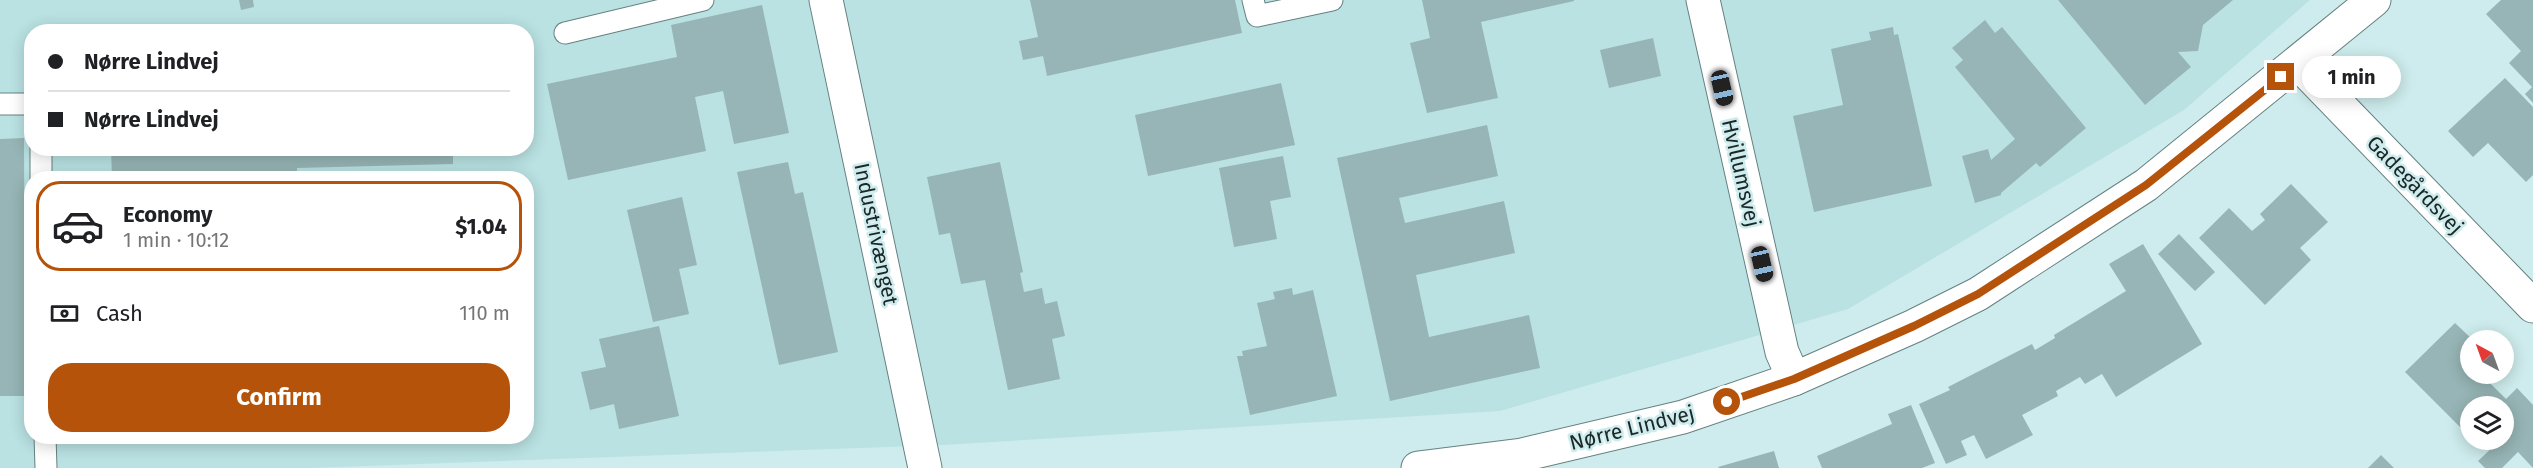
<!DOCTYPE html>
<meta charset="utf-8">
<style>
body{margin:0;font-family:"Fira Sans",sans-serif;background:#f2f2f2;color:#202124;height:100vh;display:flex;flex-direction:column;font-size:22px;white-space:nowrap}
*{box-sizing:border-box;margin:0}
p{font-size:20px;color:#757577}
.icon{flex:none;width:33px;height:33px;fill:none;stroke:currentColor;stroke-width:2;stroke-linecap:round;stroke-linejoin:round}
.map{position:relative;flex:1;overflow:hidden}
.side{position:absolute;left:24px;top:171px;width:510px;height:273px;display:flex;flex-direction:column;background:#fff;border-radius:24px;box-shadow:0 3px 15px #0003}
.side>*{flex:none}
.top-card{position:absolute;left:24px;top:24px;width:510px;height:132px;border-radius:24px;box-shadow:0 3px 15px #0003;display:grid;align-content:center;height:132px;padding:0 24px;background:#fff}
.needle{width:39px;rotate:319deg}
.tools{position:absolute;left:2460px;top:330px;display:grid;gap:12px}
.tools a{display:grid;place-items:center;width:54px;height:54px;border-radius:50%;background:#fff;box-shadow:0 3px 15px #0003;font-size:30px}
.end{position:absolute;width:27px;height:27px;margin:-14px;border:8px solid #b45309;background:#fff;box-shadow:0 0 0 3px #fff}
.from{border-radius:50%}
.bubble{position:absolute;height:42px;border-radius:21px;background:#fff;box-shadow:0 3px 15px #0003;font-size:20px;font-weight:700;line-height:42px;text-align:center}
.car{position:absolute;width:18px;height:36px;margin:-18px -9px;border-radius:8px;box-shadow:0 0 4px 2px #0007;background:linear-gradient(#222 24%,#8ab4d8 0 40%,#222 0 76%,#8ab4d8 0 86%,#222 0)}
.top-card b{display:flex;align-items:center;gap:21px;height:57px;font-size:22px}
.top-card b+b{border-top:2px solid #e0e0e0}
.top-card i{width:15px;height:15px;background:#202124}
ul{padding:10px 0 0;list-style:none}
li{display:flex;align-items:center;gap:18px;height:90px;margin:0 12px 9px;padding:0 12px;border:3px solid transparent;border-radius:24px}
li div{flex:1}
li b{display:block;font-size:22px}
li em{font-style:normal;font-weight:700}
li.active{border-color:#b45309}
li>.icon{width:54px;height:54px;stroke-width:1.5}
.pay{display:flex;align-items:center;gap:15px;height:66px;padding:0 24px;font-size:22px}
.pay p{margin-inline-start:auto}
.action{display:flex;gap:12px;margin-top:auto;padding:12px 24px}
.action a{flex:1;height:69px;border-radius:24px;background:#b45309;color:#fff;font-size:24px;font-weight:700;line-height:69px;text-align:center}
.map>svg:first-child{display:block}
.built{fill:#bae2e3;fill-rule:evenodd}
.building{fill:#97b5b6}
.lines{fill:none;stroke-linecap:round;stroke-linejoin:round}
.service-casing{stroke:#658181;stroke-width:23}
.minor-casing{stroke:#658181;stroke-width:35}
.tertiary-casing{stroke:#658181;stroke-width:35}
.service{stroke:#fff;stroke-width:21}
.minor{stroke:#fff;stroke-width:33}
.tertiary{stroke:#fff;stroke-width:33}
.route{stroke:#b45309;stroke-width:8}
.labels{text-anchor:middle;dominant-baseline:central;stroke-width:5;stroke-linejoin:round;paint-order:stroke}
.street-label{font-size:21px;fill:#1b2626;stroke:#ceeced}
</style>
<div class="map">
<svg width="2533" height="468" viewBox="0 0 2533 468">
<rect width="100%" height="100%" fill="#ceeced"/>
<path class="built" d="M0,0H2310L2184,110L1848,309L1500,411L944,445L310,468H0ZM32,32H526V148H32ZM32,178H526V436H32Z"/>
<path class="building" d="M239,0H253L254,7L241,10Z
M1030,0H1235L1242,33L1047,76L1043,56L1023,60L1019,41L1038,37Z
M1422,0H1574V1L1481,22L1498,98L1427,113L1410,43L1430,38Z
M2058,0H2233L2203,25L2198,51L2178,52L2191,67L2145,105Z
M2501,0H2533V103L2525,94L2532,87L2509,63L2521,51L2486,14Z
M762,5L789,133L734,144L723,91L695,97L706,151L568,180L547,84L677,57L671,25Z
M1985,20L1995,33L2002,27L2086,128L2040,167L2036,163L2001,193V195L1975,203L1962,156L1988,149L1991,160L2015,139L1955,67L1963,60L1952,48Z
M1893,27L1894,35L1898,34L1932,186L1814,212L1793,116L1843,105L1831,49L1871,40L1869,32Z
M1653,38L1661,76L1609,88L1600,50Z
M2505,78L2533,107V175L2526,182L2488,143L2473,157L2448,131Z
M1281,83L1295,145L1148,176L1135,115Z
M1487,125L1498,176L1399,198L1405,223L1504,201L1515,253L1416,275L1429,337L1529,315L1540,368L1390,401L1337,158Z
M24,138L25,396H0V139Z
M111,148H453V164L297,168V178H112Z
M1283,156L1291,197L1270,201L1277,239L1234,247L1219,168Z
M788,162L795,194L803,192L838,352L779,365L737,172Z
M1000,162L1023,272L1020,273L1024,292L1042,288L1045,304L1057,301L1065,336L1052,339L1060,379L1008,390L985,280L961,284L950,233L939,235L927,177Z
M2291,184L2328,222L2300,248L2311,260L2265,305L2199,238L2229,208L2252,231L2265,220L2260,214Z
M682,197L697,265L679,269L689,314L653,322L627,210Z
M2179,234L2215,272L2195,291L2158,254Z
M2143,244L2202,344L2116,397L2102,374L2085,384L2080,377L2056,391L2058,396L2022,415L2033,435L1986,459L1974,435L1961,441L1967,455L1946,464L1919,404L1950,390L1948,387L2032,344L2035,350L2055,338L2054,335L2126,291L2109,264Z
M1292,288L1293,295L1313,290L1337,396L1250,415L1237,356H1243L1242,351L1267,346L1257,303L1275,299L1273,292Z
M2455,323L2473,340H2470V374H2481L2506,399L2517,388L2533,405V468L2518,452L2502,468H2485L2478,461L2499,441L2498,440H2504V406H2470V427L2465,432L2405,372Z
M659,326L679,416L619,429L614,404L590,410L581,372L606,367L599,339Z
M1911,405L1935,463L1922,468H1822L1817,456L1892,424L1888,414Z
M1774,451L1779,468H1719L1718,467Z
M2381,455L2394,468H2368Z"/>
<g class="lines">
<g class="service-casing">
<path id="service" d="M1253,0L1257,16L1332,0
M565,33L703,0
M0,104H32
M41,148V178
M45,436L46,468"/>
</g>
<g class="minor-casing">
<path id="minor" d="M826,0L925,468
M1703,0L1782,352L1794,379
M2298,63L2533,306"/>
</g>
<g class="tertiary-casing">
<path id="tertiary" d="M1418,468L1522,455L1683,417L1794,379L1914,326L1978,294L2146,185L2374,0"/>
</g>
<use href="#service" class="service"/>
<use href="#minor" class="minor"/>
<use href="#tertiary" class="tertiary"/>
</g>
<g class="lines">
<path class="route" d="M1727,402L1794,379L1914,326L1978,294L2146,185L2281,77"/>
</g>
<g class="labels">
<g class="street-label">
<text transform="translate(1741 173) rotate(77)">Hvillumsvej</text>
<text transform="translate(2415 185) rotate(46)">Gadegårdsvej</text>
<text transform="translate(876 234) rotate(78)">Industrivænget</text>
<text transform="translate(1632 428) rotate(-14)">Nørre Lindvej</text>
</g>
</g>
</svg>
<div class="tools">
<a><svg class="needle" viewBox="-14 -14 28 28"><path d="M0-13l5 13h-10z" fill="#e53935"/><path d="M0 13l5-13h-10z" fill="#757577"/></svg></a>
<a><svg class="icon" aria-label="layers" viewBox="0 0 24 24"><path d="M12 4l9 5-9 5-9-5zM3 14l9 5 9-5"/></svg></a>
</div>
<i class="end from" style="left:1727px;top:402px"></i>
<i class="end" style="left:2281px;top:77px"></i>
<div class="bubble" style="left:2302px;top:56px;width:99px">1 min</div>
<i class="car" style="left:1722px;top:88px;rotate:167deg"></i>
<i class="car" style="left:1762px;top:264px;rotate:167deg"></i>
<div class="top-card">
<b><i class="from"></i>Nørre Lindvej</b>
<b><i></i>Nørre Lindvej</b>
</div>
<section class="side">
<ul>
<li class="active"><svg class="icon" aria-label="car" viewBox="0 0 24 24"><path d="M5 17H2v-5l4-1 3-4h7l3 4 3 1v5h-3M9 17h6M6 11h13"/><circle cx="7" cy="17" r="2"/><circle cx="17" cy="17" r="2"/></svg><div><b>Economy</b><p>1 min · 10:12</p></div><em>$1.04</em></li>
</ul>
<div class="pay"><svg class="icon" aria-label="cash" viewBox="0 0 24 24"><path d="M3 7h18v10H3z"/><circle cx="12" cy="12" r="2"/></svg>Cash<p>110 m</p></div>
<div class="action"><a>Confirm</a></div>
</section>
</div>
